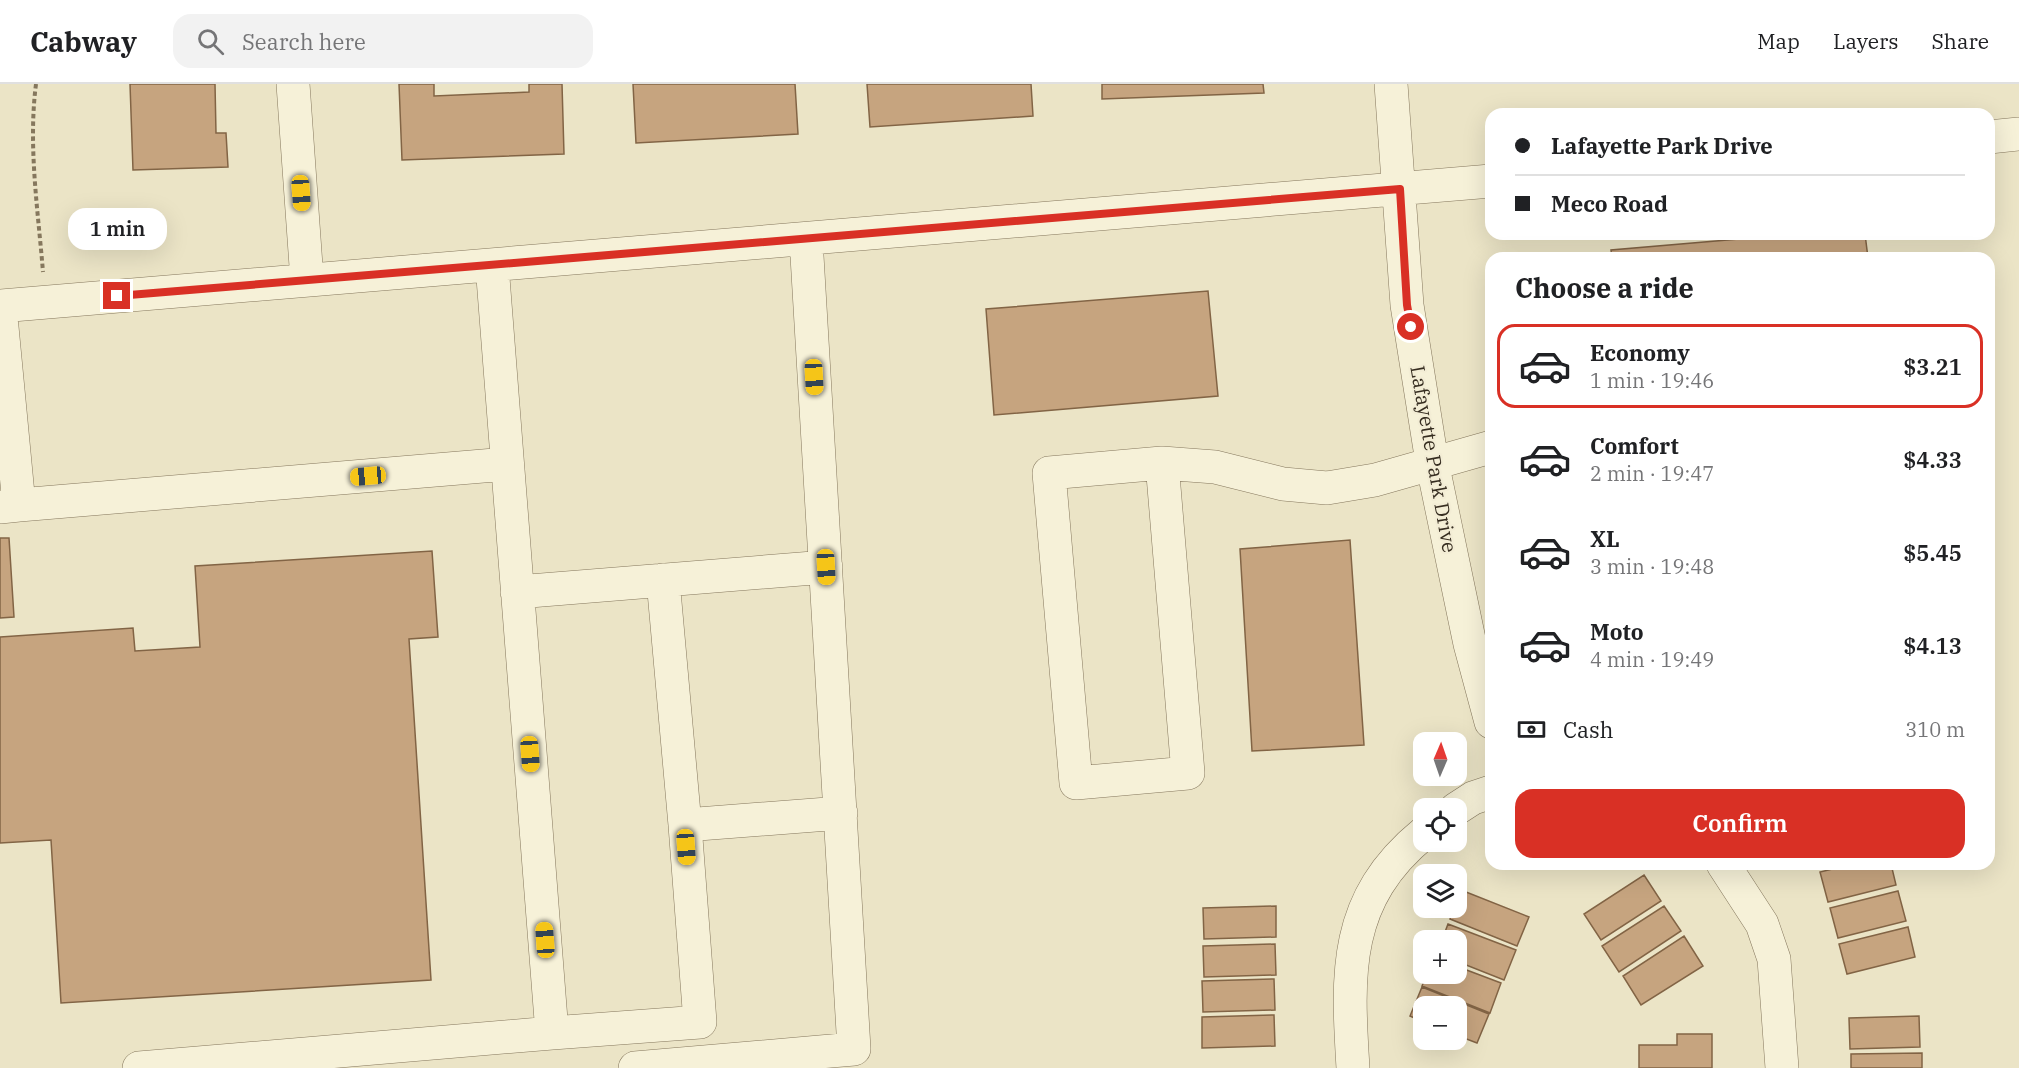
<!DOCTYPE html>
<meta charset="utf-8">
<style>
body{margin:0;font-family:"IBM Plex Serif",serif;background:#f2f2f2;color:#202124;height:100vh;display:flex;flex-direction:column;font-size:22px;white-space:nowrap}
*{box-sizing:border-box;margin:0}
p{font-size:20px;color:#757577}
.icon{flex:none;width:33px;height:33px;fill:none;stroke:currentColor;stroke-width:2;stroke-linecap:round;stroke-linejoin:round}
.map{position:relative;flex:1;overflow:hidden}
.sheet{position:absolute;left:1485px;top:168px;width:510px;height:618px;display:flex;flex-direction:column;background:#fff;border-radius:18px;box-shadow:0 6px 24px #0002}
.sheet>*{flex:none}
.top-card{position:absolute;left:1485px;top:24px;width:510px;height:132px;border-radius:18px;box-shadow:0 6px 24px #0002;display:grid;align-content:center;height:132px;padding:0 30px;background:#fff}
.needle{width:39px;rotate:2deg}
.tools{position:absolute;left:1413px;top:648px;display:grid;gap:12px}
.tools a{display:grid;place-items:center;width:54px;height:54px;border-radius:12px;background:#fff;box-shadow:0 6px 24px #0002;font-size:30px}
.end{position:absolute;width:27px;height:27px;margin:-14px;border:8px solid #d93025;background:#fff;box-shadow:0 0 0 3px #fff}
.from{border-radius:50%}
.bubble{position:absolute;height:42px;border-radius:18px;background:#fff;box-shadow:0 6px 24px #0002;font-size:20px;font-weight:600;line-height:42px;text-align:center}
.car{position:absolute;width:18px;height:36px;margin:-18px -9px;border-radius:8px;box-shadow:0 0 4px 2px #0007;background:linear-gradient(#f5c518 24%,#345 0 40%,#f5c518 0 76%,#345 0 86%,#f5c518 0)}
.top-card b{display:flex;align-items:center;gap:21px;height:57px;font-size:22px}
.top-card b+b{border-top:2px solid #e0e0e0}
.top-card i{width:15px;height:15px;background:#202124}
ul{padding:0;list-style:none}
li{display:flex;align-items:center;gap:18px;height:84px;margin:0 12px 9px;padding:0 18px;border:3px solid transparent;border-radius:18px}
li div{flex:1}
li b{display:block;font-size:22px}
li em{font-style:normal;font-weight:600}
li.selected{border-color:#d93025}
li>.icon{width:54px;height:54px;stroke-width:1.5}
h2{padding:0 30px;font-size:27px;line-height:72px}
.pay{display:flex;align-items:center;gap:15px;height:66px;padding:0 30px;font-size:22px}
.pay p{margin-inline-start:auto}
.primary-button{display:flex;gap:12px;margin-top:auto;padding:12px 30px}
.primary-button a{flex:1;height:69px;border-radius:18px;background:#d93025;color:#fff;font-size:24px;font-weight:600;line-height:69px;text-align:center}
header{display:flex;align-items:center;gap:36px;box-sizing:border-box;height:84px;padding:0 30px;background:#fff;border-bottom:2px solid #e0e0e0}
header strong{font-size:28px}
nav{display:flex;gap:33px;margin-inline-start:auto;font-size:21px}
.search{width:420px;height:54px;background:#f2f2f2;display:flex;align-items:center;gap:15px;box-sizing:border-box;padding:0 21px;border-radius:18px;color:#757577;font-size:22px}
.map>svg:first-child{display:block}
.building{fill:#c6a47f;stroke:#826445;stroke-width:1.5}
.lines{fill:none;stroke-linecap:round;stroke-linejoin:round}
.minor-casing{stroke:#85775d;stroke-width:34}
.path{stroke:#85775d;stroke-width:4;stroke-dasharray:4.5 3;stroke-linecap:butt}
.minor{stroke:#f6f1d8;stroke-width:33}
.route{stroke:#d93025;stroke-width:8}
.labels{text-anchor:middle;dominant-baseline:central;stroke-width:4.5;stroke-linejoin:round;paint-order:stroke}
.street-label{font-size:20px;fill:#362d20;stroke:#f3edd5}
</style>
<header>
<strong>Cabway</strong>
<div class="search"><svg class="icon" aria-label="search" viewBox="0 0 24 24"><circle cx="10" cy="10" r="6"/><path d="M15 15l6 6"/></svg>Search here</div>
<nav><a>Map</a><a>Layers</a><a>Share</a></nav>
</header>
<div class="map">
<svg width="2019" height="984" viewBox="0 0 2019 984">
<rect width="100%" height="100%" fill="#ebe4c6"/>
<path class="building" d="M130,0H215L216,49H226L228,83L133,86Z
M399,0H434V12L529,8V0H562L564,70L402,76Z
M633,0H795L798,50L636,59Z
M867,0H1031L1033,32L870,43Z
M1102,0H1263L1264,9L1102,15Z
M1796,150H1865L1868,174H1612L1611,166Z
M1208,207L1218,312L994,331L986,225Z
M0,454H9L14,533L0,534Z
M1350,456L1364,661L1252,667L1240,465Z
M432,467L438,553L409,555L431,896L61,919L51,756L0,759V553L133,544L135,567L200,563L195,482Z
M1853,780H1891L1896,801L1828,818L1820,788Z
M1644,791L1661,817L1601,856L1584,830Z
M1461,806L1529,833L1517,862L1450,835L1454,824H1456V818Z
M1898,807L1906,837L1838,854L1830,824Z
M1276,822V853L1204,855L1203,824Z
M1664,822L1681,847L1619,888L1602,862Z
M1448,840L1516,866L1504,896L1456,877V856H1442Z
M1908,843L1915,873L1847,890L1839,860Z
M1684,852L1703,882L1641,921L1623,892Z
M1275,860L1276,891L1204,893L1203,862Z
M1456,882L1501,899L1490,929L1422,902L1427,890H1456Z
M1274,895L1275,926L1203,928L1202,897Z
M1422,903L1489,930L1477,959L1456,951V922H1424V938L1410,932Z
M1274,931L1275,962L1202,964V933Z
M1919,932L1920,963L1850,965L1849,934Z
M1677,950H1712V984H1639V961H1677Z
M1922,969V984H1851V970Z"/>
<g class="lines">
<g class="minor-casing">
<path id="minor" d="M293,0L307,196
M1391,0L1407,221L1432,378L1470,560L1491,638
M1989,53L2019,50
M0,222L1491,97
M1162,379L1188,689L1076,699L1049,389Z
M1162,379L1215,383L1283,400L1327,404L1375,396L1491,363
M19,421L507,380
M0,423L19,421L0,222
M663,496L685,741L841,729
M517,508L826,483
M1456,725L1473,714L1491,708
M1723,780L1762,840L1774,875L1782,984
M552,949L700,938L685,741
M139,984L552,949L492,181
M635,984L854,965L806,155
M1353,984C1347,889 1343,815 1424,749"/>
</g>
<path class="path" d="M36,0C28,62 38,126 43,188"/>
<use href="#minor" class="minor"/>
</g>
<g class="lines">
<path class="route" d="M117,212L1400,105L1407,221L1411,243"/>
</g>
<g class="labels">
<g class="street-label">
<text transform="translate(1434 375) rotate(80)">Lafayette Park Drive</text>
</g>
</g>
</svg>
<div class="tools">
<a><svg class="needle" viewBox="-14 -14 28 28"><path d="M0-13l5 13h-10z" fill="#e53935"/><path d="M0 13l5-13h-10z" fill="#757577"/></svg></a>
<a><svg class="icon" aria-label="locate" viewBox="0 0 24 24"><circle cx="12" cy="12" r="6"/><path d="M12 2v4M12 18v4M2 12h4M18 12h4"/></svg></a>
<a><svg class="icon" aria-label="layers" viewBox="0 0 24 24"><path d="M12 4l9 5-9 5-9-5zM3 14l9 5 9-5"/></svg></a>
<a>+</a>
<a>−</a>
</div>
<i class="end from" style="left:1411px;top:243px"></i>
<i class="end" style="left:117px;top:212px"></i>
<div class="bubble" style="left:68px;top:124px;width:99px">1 min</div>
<i class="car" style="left:301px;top:109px;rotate:176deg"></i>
<i class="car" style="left:814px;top:293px;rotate:177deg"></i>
<i class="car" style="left:368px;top:392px;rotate:265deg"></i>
<i class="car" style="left:826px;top:483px;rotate:177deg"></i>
<i class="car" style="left:530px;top:670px;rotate:176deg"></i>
<i class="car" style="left:686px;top:763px;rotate:176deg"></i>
<i class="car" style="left:545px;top:856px;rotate:356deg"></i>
<div class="top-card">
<b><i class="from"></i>Lafayette Park Drive</b>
<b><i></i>Meco Road</b>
</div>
<section class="sheet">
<h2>Choose a ride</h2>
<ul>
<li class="selected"><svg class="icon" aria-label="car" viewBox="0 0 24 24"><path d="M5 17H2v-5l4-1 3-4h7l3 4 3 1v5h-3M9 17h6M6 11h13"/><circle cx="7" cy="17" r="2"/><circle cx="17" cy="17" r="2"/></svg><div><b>Economy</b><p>1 min · 19:46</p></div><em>$3.21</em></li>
<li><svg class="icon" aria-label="car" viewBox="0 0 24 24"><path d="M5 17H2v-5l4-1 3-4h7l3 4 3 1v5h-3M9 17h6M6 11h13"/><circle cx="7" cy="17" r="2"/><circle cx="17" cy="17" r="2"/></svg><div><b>Comfort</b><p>2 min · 19:47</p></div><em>$4.33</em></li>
<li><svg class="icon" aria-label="car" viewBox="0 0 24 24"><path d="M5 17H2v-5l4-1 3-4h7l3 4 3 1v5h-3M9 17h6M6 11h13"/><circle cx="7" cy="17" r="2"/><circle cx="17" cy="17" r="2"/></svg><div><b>XL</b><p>3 min · 19:48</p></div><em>$5.45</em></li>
<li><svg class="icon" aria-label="car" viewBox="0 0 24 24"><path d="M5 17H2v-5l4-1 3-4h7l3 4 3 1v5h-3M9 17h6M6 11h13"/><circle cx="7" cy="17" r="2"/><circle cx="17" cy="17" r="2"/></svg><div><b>Moto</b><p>4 min · 19:49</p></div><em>$4.13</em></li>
</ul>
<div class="pay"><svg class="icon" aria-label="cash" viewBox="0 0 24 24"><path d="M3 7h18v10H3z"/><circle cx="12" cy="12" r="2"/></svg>Cash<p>310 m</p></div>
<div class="primary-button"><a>Confirm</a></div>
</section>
</div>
